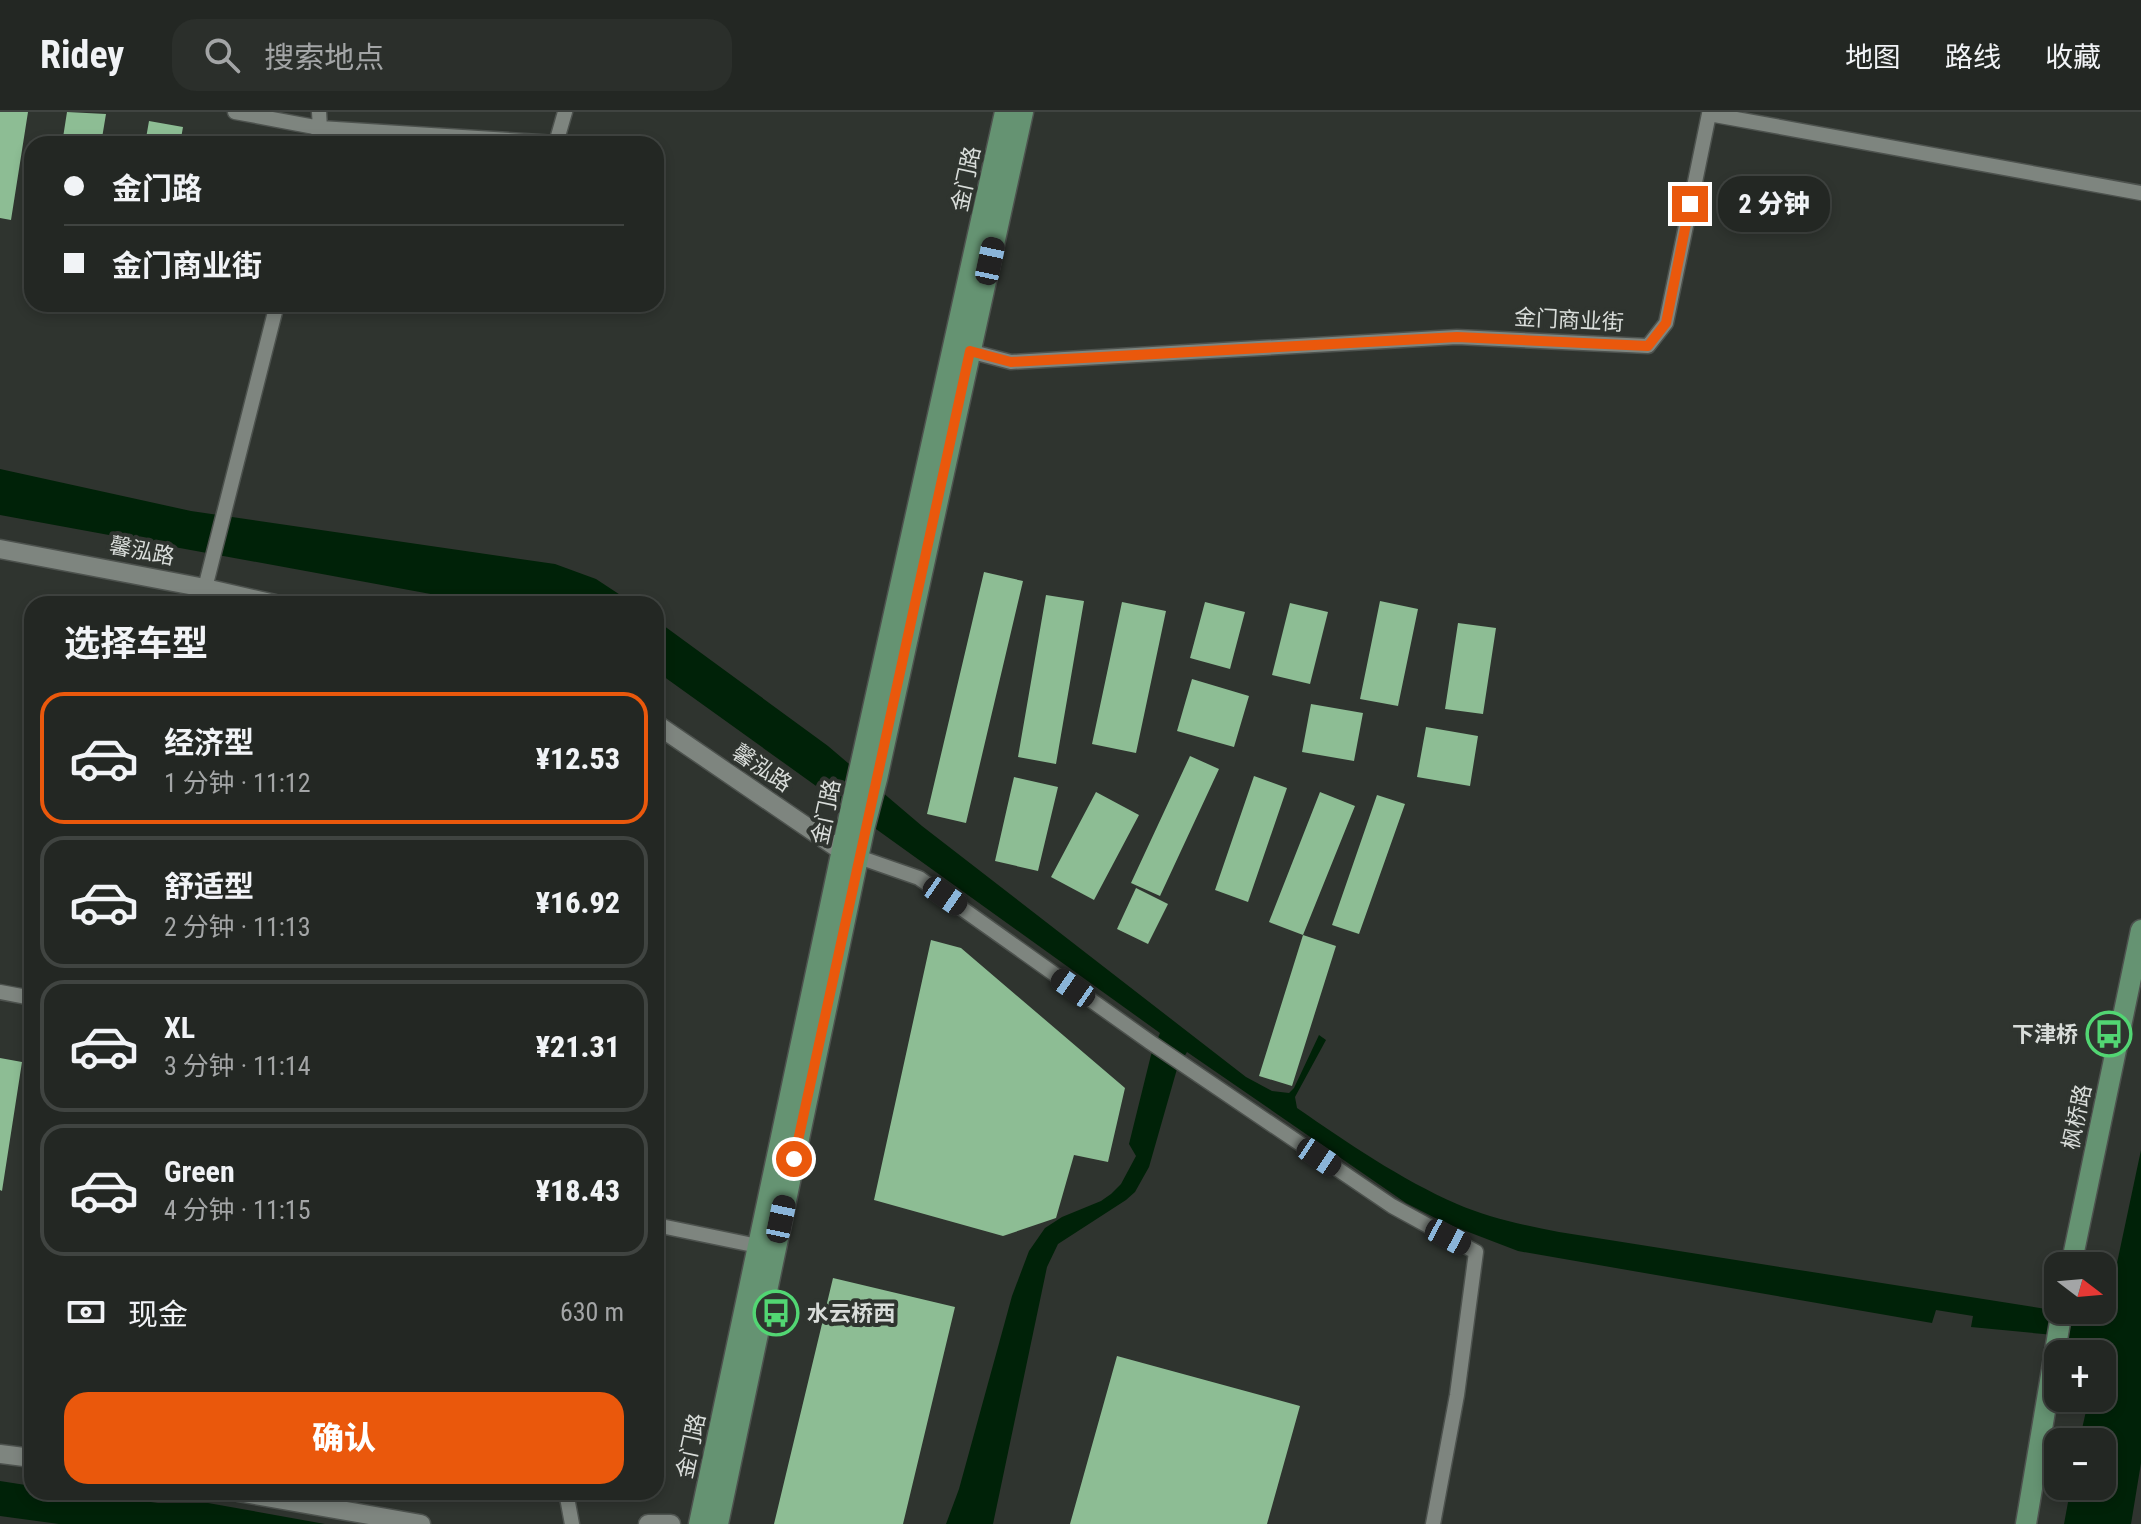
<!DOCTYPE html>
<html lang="zh">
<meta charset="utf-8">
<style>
body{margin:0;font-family:"Roboto Condensed","Noto Sans SC",sans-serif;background:#2b2f2b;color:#f1f3f6;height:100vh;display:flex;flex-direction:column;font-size:30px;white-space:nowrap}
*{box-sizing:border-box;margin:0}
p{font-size:26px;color:#a3a5a6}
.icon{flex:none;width:44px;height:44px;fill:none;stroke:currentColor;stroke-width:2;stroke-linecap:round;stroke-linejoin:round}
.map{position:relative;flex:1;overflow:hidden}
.sheet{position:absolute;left:24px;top:484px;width:640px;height:904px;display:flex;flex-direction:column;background:#232723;border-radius:24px;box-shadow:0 4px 12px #0003,0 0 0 2px #404441}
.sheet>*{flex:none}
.guide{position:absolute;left:24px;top:24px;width:640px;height:176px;border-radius:24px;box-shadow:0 4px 12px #0003,0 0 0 2px #404441;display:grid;align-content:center;height:176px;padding:0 40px;background:#232723}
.needle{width:52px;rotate:106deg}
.tools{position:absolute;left:2044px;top:1140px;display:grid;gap:16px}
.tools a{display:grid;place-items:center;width:72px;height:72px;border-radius:16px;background:#232723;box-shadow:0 4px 12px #0003,0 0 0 2px #404441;font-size:40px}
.end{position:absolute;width:36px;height:36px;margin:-18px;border:10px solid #ea580c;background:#fff;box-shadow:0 0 0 4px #fff}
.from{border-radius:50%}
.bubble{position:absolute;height:56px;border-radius:24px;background:#232723;box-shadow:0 4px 12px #0003,0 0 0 2px #404441;font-size:26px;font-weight:800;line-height:56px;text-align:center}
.car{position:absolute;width:24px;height:48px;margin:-24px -12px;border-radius:10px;box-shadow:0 0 6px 2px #0007;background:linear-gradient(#222 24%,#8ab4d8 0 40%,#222 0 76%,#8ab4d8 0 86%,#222 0)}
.guide b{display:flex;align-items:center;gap:28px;height:76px;font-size:30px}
.guide b+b{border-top:2px solid #404441}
.guide i{width:20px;height:20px;background:#f1f3f6}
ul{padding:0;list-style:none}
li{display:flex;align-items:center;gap:24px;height:132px;margin:0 16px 12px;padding:0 24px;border:4px solid #404441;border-radius:24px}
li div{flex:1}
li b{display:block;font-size:30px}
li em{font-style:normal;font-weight:800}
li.on{border-color:#ea580c}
li>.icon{width:72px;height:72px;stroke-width:1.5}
h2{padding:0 40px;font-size:36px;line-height:96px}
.pay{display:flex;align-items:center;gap:20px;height:88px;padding:0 40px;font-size:30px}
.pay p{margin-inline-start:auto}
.primary-button{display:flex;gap:16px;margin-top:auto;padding:16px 40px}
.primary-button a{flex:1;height:92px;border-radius:24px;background:#ea580c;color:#fff;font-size:32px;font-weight:800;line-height:92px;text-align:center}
header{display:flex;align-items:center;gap:48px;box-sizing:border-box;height:112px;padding:0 40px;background:#232723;border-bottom:2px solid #404441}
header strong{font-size:38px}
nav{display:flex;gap:44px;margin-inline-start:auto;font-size:28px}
.search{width:560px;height:72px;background:#2b2f2b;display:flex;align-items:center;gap:20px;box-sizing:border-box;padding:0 28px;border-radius:24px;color:#a3a5a6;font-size:30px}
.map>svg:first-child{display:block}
.water{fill:#002208}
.building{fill:#8dbd94}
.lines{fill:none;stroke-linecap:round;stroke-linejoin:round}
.minor-casing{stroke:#4d524e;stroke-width:17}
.tertiary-casing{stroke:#4d524e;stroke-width:21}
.secondary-casing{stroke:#4d524e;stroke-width:23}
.minor{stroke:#7e857f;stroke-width:14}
.tertiary{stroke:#7e857f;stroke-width:18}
.secondary{stroke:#659372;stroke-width:20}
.route{stroke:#ea580c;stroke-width:10}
.labels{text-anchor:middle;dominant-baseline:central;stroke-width:8;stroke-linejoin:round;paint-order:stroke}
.street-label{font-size:22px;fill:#d9ddda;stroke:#2f342f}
.poi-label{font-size:22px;font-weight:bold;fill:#d9ddda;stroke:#2f342f;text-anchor:end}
</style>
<header>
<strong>Ridey</strong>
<div class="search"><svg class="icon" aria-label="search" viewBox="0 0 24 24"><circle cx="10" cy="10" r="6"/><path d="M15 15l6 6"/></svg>搜索地点</div>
<nav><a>地图</a><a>路线</a><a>收藏</a></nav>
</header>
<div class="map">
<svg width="2141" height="1412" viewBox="0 0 2141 1412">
<rect width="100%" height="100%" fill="#2f342f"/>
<path class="water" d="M0,357L191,399L555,452L596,467L634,492H485L0,403Z
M656,508L828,634L922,714L1246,965L1272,979L1289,981L1294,976L1319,923L1326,928L1295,985L1297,996C1348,1031 1400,1067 1457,1092C1489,1106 1524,1113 1559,1120L2046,1197L2101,1209L2106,1203L2141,1038V1351L2131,1412H2064L2071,1374H2102V1330H2079L2089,1286H2102V1242H2098V1236L2093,1231L2054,1223L1971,1215L1973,1204L1936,1198L1932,1211L1518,1139L1445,1111L1406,1091L1187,940L1177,957L1149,1055L1135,1080L1126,1088L1058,1132L1047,1155L993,1412H946L959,1377L1012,1184L1029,1139L1045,1116L1062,1105L1101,1089L1111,1082L1121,1072L1136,1044L1129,1032L1151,943L1160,921L656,559Z
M0,1369L32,1374V1380H78L158,1391H208L325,1412H59L0,1404Z"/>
<path class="building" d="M0,0H28L11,108L0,106Z
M67,0L106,2L101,32H62Z
M149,9L183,15L180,32H145Z
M227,23L258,28L257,32H226Z
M984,460L1023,469L966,711L927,702Z
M1046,483L1084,489L1056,652L1018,645Z
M1380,489L1418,497L1398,594L1360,587Z
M1122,490L1166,499L1136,641L1092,632Z
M1205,490L1245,500L1230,557L1190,546Z
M1290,491L1328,500L1310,572L1272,563Z
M1458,511L1496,516L1483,602L1445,597Z
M1192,567L1249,584L1234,635L1177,619Z
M1311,592L1363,601L1354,649L1302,640Z
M1426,615L1478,624L1470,674L1417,665Z
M1190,644L1219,657L1160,784L1131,771Z
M1254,664L1287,676L1248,790L1215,778Z
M1014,665L1058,675L1038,759L995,749Z
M1096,680L1139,703L1094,788L1051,765Z
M1320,680L1355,694L1303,823L1269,810Z
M1377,683L1405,692L1359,822L1332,813Z
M1136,776L1168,792L1148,832L1117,817Z
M1303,823L1336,834L1292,974L1259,964Z
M931,828L961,836L1125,976L1108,1050L1074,1043L1056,1106L1003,1124L874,1088Z
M0,946L22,950L2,1079L0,1078Z
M833,1166L955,1195L903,1412H774Z
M1117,1244L1300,1294L1267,1412H1070Z"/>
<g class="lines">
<g class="minor-casing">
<path id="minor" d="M235,0L320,16L556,31L565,0
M316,32L320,16L319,0
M961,237L1011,250L1457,225L1648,234L1666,211L1709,2L2141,81
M205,476L277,192
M850,742L919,766L1150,930L1392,1094L1476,1140L1457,1283L1433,1412
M0,880L32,886
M656,1113L758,1134
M566,1380L572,1412"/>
</g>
<g class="tertiary-casing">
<path id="tertiary" d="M0,437L205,476L275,492
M656,612L842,739
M0,1342L32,1346
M238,1380L421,1412
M648,1412H671"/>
</g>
<g class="secondary-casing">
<path id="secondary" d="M2071,1154L2141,818
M699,1412L850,700L1005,0
M718,1412L865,713L877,667L1023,0
M2026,1412L2062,1198"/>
</g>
<use href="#minor" class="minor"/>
<use href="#tertiary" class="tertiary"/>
<use href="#secondary" class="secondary"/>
</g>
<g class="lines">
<path class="route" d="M794,1047L970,239L1011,250L1457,225L1648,234L1666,211L1690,92"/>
</g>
<defs>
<g id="bus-ring" transform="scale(2.3)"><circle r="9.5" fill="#2f342f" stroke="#52d673" stroke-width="1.5"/><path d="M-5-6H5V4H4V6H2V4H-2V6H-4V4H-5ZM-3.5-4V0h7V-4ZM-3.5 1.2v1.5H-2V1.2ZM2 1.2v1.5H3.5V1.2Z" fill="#52d673"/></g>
</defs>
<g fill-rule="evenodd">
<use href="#bus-ring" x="2109" y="922"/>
<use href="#bus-ring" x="776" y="1201"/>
</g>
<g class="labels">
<g class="street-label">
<text transform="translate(966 67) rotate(-78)">金门路</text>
<text transform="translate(1569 208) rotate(3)">金门商业街</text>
<text transform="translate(142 439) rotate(11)">馨泓路</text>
<text transform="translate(762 656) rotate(34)">馨泓路</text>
<text transform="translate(826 700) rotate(-78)">金门路</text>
<text transform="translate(2077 1005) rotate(-78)">枫桥路</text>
<text transform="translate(691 1334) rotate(-78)">金门路</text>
</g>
<g class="poi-label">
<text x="2078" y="922">下津桥</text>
<text x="807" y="1201" text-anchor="start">水云桥西</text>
</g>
</g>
</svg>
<div class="tools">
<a><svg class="needle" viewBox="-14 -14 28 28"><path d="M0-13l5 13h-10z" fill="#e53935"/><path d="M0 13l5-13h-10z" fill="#a3a5a6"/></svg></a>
<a>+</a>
<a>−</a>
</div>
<i class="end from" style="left:794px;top:1047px"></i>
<i class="end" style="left:1690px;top:92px"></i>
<div class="bubble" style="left:1718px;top:64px;width:112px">2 分钟</div>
<i class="car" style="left:990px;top:149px;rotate:12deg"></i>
<i class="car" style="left:945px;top:784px;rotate:125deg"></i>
<i class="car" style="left:1073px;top:876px;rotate:305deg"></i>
<i class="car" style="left:1319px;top:1045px;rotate:124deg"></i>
<i class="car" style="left:781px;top:1107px;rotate:12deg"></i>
<i class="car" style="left:1448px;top:1125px;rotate:118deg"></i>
<div class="guide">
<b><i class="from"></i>金门路</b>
<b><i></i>金门商业街</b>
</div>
<section class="sheet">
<h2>选择车型</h2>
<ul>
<li class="on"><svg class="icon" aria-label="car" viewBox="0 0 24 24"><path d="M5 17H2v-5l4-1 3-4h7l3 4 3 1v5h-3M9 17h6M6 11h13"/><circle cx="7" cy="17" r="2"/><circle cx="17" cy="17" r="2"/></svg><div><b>经济型</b><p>1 分钟 · 11:12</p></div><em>¥12.53</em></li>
<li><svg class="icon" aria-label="car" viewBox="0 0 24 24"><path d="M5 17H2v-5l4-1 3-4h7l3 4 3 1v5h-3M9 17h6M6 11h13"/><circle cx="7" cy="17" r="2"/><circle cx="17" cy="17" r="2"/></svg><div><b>舒适型</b><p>2 分钟 · 11:13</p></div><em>¥16.92</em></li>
<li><svg class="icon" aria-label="car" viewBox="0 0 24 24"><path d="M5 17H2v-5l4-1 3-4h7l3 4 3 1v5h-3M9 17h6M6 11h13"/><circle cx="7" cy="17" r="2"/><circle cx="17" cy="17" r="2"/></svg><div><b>XL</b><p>3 分钟 · 11:14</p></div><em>¥21.31</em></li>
<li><svg class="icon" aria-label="car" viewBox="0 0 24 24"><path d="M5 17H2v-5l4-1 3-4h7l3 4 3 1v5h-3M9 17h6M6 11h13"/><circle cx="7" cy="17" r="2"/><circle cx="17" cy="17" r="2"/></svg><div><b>Green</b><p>4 分钟 · 11:15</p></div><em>¥18.43</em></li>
</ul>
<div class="pay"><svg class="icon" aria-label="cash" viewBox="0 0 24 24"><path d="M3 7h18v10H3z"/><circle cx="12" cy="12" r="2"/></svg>现金<p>630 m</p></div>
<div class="primary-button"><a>确认</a></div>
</section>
</div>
